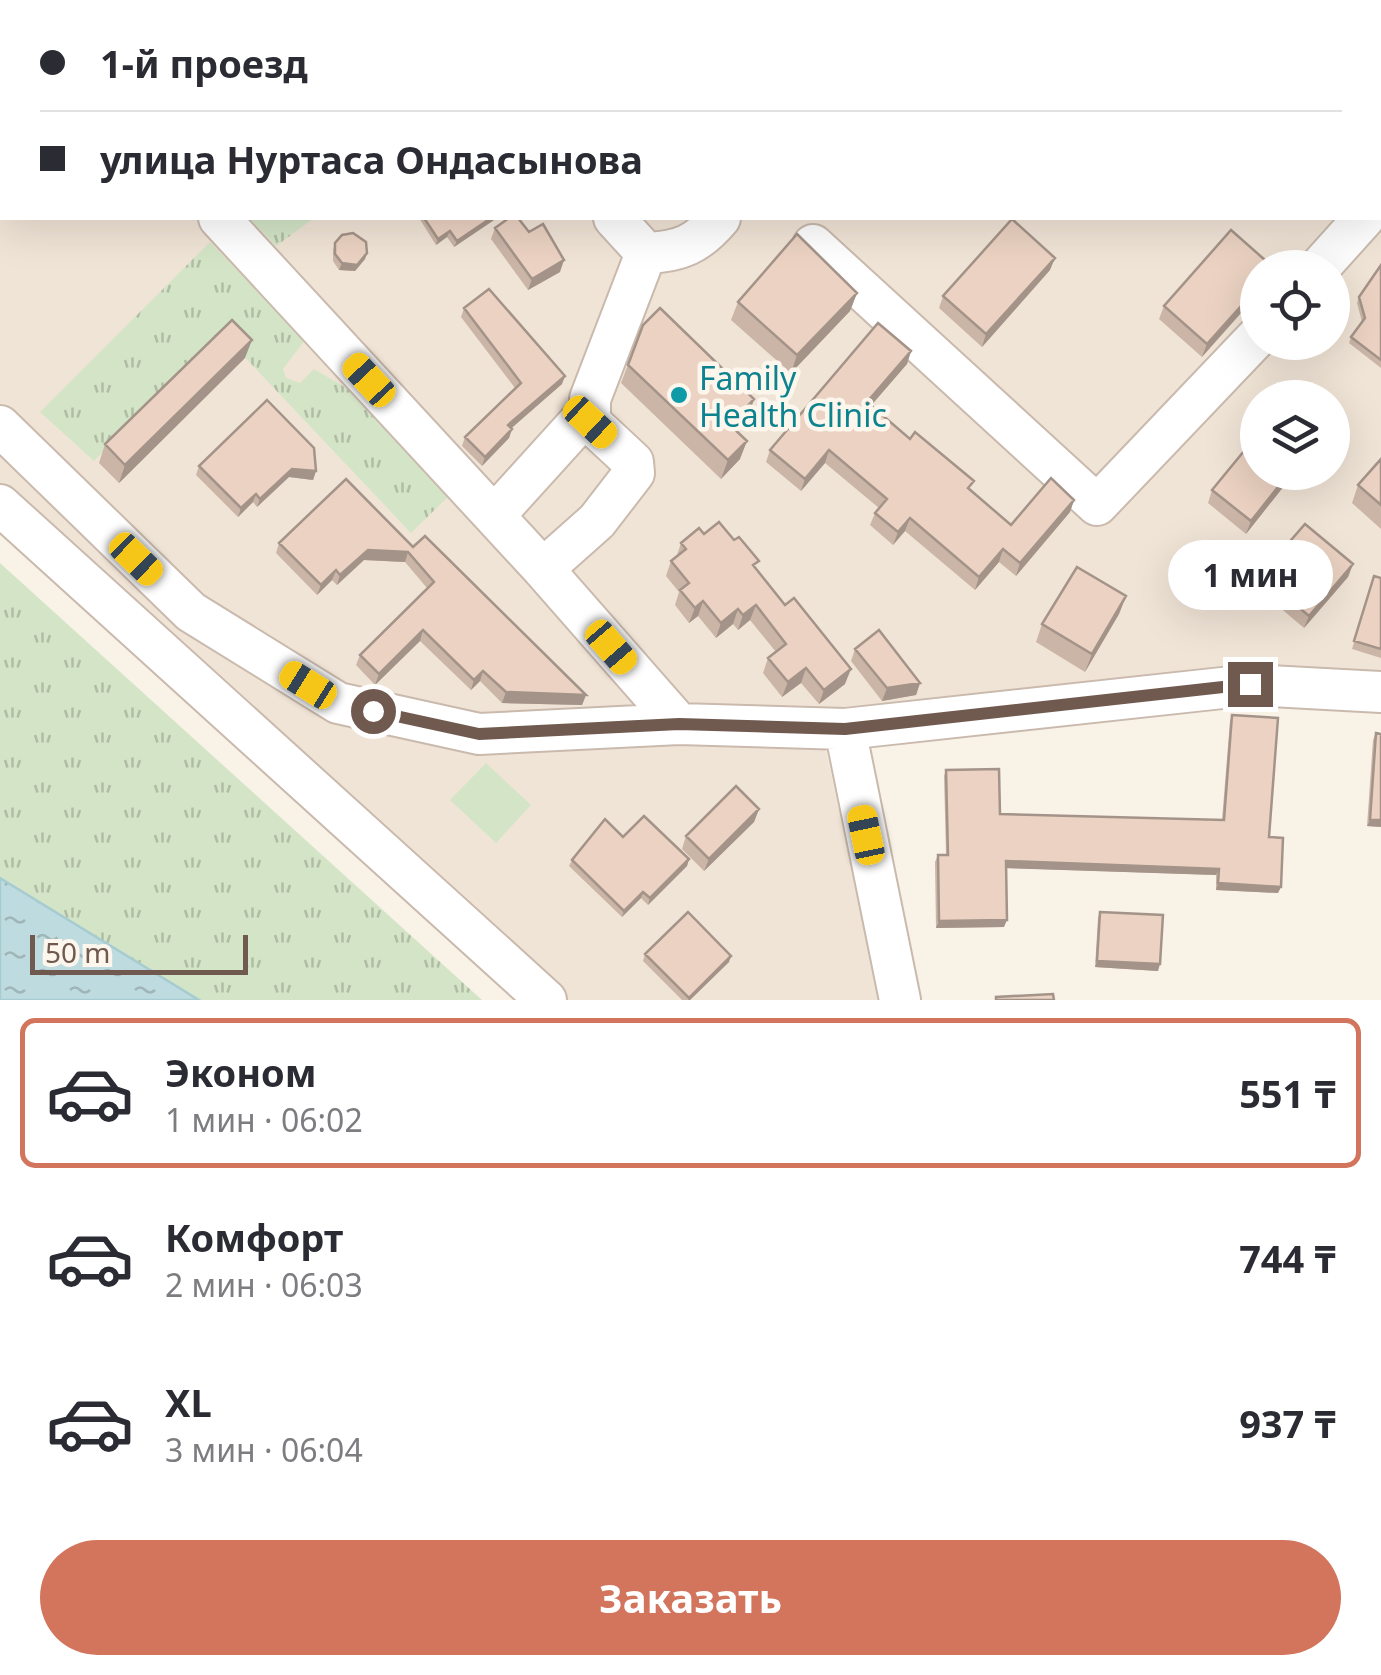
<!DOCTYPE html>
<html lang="ru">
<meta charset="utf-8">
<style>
body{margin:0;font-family:"Noto Sans",sans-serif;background:#f2f2f3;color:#2b2b33;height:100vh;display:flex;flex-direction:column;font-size:38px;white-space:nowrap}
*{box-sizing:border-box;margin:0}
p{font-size:32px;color:#7c7c81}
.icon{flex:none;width:55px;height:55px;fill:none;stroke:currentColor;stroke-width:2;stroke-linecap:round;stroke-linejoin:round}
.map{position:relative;height:1000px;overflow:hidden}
.drawer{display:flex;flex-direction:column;background:#fff;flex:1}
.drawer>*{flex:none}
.top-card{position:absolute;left:0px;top:0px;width:1382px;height:220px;box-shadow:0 10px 40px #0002;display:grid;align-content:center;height:220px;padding:0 40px;background:#fff}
.buttons{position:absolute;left:1240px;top:250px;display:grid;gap:20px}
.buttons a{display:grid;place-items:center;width:110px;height:110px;border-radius:50%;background:#fff;box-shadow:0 10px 40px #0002;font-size:50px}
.scale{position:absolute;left:30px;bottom:25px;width:218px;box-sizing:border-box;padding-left:10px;border:5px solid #705a4f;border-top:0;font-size:28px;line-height:35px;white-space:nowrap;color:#705a4f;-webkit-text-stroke:8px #fdf6ed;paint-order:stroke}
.end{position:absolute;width:45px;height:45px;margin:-22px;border:12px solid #705a4f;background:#fff;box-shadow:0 0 0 5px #fff}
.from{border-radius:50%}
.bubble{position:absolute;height:70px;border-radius:35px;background:#fff;box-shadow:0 10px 40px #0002;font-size:32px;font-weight:700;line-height:70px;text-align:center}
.car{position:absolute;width:30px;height:60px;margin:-30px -15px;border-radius:12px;box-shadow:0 0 8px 2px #0007;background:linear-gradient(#f5c518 24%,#345 0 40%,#f5c518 0 76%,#345 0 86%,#f5c518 0)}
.top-card b{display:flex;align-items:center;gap:35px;height:95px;font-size:38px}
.top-card b+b{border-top:2px solid #e1e1e2}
.top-card i{width:25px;height:25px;background:#2b2b33}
ul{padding:18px 0 0;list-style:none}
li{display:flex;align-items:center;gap:30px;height:150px;margin:0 20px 15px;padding:0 20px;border:5px solid transparent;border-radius:15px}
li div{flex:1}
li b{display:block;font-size:38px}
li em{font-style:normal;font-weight:700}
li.current{border-color:#d3745c}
li>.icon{width:90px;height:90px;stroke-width:1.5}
.primary-button{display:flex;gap:20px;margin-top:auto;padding:20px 40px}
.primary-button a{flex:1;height:115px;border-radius:60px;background:#d3745c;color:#fff;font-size:40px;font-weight:700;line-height:115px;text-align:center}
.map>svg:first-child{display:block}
.residential{fill:#f0e4d6;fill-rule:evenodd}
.grass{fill:url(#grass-tufts)}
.pitch{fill:#d4e5c7}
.water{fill:url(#water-ripples);stroke:#a6cbd1;stroke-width:2.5}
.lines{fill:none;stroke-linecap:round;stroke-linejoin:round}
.minor-casing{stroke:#cabaae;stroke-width:44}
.minor{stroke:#fff;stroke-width:40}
.wall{fill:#cab5a7}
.shaded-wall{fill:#a49388}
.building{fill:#ebd2c2;stroke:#a49388;stroke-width:2.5}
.route{stroke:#705a4f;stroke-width:12}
.culture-dot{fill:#0f9aa8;stroke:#fdf6ed;stroke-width:4}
.labels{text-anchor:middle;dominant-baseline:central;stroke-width:9;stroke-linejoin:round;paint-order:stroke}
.culture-label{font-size:32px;fill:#0d838f;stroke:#fdf6ed;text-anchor:start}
</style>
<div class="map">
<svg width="1381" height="1000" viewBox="0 0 1381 1000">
<defs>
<pattern id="grass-tufts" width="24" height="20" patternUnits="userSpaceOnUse" patternTransform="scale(2.5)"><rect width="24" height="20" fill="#d4e5c7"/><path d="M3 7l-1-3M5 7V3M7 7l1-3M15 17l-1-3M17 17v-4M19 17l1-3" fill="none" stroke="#b0bda4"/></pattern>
<pattern id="water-ripples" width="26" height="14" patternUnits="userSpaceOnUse" patternTransform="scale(2.5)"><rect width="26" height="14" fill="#bedce0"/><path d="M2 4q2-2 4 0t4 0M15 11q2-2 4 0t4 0" fill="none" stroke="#9fb5b8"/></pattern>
</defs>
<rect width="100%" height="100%" fill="#f9f2e7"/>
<path class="residential" d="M0,0H1381V671L1267,666L819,718L880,1000H527L0,521ZM2,2H1380V218H2ZM1258,268H1332V342H1258ZM1258,398H1332V472H1258Z"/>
<path class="grass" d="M48,0H250L253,2H51Z
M249,218H314L276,246Z
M210,242L305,340L283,369L286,378L300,383L314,369L360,396L451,494L411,533L221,332L94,461L40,412Z
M0,563L482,1000H199L0,878Z"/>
<path class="pitch" d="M486,763L531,805L496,843L450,800Z"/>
<path class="water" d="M0,878L199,1000H0Z"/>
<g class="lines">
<g class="minor-casing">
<path id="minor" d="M18,0L21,2
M782,0L785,2
M903,0L905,2
M1129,0L1132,2
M442,2L443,0
M219,218L543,569L679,724
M614,218L646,253C680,252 698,244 720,218
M813,245L1097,505L1258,336
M1319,268L1364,218
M0,426L191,612L338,703L479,734L679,724L845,729L1250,685L1381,692
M0,505L546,1000
M494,516L581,420L590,422
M543,569L597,521L634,473L633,462L590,422V399L646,253
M845,729L900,1000"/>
</g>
<use href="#minor" class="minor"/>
</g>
<path class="wall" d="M952,0H1094L1097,2H955Z
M419,218H497L454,247L447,237L436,245Z
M495,228L560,272L528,290L491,239Z
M335,243L367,253L365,259L355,271L339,270L333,261V250Z
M1381,265V368L1349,343L1351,337L1362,322L1357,303L1359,297Z
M1274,268L1202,357L1159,319L1164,306Z
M1050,270L982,347L939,308L943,296Z
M857,293L850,311L791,373L731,320L738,302Z
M464,308L562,384L511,428L512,429L509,438L482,466L462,446L465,437L515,388L461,317Z
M643,325L754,399L748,417L735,430L740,459L721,479L621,383Z
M911,351L907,364L871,405L1011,525L1074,500L1070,512L1016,576L999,562L975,590L905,531L893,545L870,525L875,513L879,508L825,463L801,491L766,462L770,450Z
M245,358L119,483L99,463L105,444Z
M1381,459V529L1352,503L1358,485Z
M199,466L316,471L313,480L289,477L257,507L253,502L238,517L196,475Z
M1295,472L1246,534L1208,503L1212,490Z
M1302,472H1316L1310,480Z
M704,534L756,568L845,684L819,704L801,683L782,697L763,673L768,658L776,652L750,620L738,630L733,624L716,638L698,616L689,623L675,605L679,592L666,576L671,561L676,558L681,543Z
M279,543L413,547L586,695L582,705L502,703L480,681L471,690L420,641L375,685L356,665L360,655L427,588L405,562L364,560L337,585L332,580L317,595L276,553Z
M1272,562L1353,564L1348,577L1304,628L1272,601L1277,589L1280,585L1268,575Z
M1374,576L1381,578V658L1352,649Z
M1126,596L1119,614L1085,672L1036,642L1042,624Z
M855,649L920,683L916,695L882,701L851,661Z
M1232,715L1269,837L1278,893L1216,890V875L1006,868L1004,927L936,928L935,862L938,855H946L944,776L946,770L1000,814L1222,820L1230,721Z
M1376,733L1381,734V827L1367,826L1373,740Z
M759,809L754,822L704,871L682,849L686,836Z
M623,837L689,859L687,866L648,905L641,898L622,917L569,866L572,860Z
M1100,912L1158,971L1095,967L1098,918Z
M645,954L729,962L690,1000H682L643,961Z"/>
<path class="shaded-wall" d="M491,218H497L454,247L457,241Z
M450,231L447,237L436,245L438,239Z
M367,253L365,259L355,271L339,270L342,263Z
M1055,258L1050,270L982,347L986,334Z
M564,260L560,272L528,290L532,279Z
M1258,287V294L1202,357L1207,344Z
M857,293L850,311L791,373L797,355Z
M252,340L245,358L119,483L125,465Z
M911,351L907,364L863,415L867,402Z
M565,376L562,384L505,434L508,425Z
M754,399L748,417L723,443L730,425Z
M512,429L509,438L482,466L485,457Z
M747,441L740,459L721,479L728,460Z
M829,450L825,463L801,491L805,479Z
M292,469L316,471L313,480L289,477L257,507L260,499Z
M1290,472H1295L1246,534L1251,521Z
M256,494L253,502L238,517L241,508Z
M1074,500L1070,512L1016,576L1020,563Z
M910,518L905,531L893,545L898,532Z
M1003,549L999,562L975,590L979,577Z
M368,550L408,552L405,562L364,560L337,585L340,575Z
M1353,564L1348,577L1304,628L1309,616Z
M336,570L332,580L317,595L321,585Z
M1126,596L1119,614L1085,672L1092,654Z
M703,601L698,616L689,623L695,608Z
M756,605L750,620L738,630L743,615Z
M738,609L733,624L716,638L721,623Z
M423,630L420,641L375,685L379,674Z
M806,668L801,683L782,697L788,682Z
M851,669L845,684L819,704L824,690Z
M483,671L480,681L471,690L474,680Z
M920,683L916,695L882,701L887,688Z
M506,692L586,695L582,705L502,703Z
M759,809L754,822L704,871L709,859Z
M1370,820H1381V827L1367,826Z
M689,859L687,866L648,905L650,898Z
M1006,861L1219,869L1216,875L1004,868Z
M1218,883L1281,887L1278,893L1216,890Z
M643,892L641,898L622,917L624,911Z
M1007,920L1004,927L936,928L939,921Z
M731,956L729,962L690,1000H688Z
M1097,961L1160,964L1158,971L1095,967Z"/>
<path class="building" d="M265,0H301L302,2H264Z
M483,0H780L782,2H485Z
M971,0H990L988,2H974Z
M1013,0H1094L1097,2H1016Z
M1381,17V75L1380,74Z
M424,218H491L457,241L450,231L438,239Z
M509,218H518L529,232L543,224L564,260L532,279L495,228Z
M1012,219L1055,258L986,334L943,296Z
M1231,230L1274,268H1258V287L1207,344L1164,306Z
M353,233L366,242L367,253L357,265L342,263L335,254V243L342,235Z
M797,234L857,293L797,355L738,302Z
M1381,265V360L1351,337L1365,318L1359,297Z
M489,289L565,376L508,425L512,429L485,457L465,437L521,383L464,308Z
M660,308L754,399L730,425L747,441L728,460L628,365L643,325Z
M232,320L252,340L125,465L105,444Z
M878,323L911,351L867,402L910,439L915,432L974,481L968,488L1011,525L1051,478L1074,500L1020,563L1003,549L979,577L910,518L898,532L875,513L887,499L829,450L805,479L770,450Z
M267,400L314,448L316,471L292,469L260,499L256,494L241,508L199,466Z
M1332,433L1339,439L1332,446Z
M1258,434V472H1290L1251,521L1212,490Z
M1381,459V505L1358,485Z
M346,479L413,547L425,536L586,695L506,692L483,671L474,680L423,630L379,674L360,655L434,582L408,552L368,550L340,575L336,570L321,585L279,543Z
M719,522L734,540L739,537L759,561L753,565L785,605L794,598L851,669L824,690L806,668L788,682L768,658L786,644L756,605L743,615L738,609L721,623L703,601L695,608L680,590L689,583L671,561L686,549L681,543L699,528L704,534Z
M1305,524L1353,564L1309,616L1277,589L1288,575L1272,562Z
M1077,567L1126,596L1092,654L1042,624Z
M1374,576L1381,578V649L1354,641Z
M879,630L920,683L887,688L855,649Z
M1232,715L1278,718L1269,837L1283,838L1281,887L1218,883L1219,869L1006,861L1007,920L939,921L938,855H948L946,770L999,769L1000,814L1224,820Z
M1376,733L1381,734V820H1370Z
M736,786L759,809L709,859L686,836Z
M644,816L689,859L650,898L643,892L624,911L572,860L605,819L623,837Z
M688,912L731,956L689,998L645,954Z
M1100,912L1163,915L1160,964L1097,961Z
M1053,994L1054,1000H996V997Z"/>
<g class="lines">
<path class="route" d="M373,711L479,734L679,724L845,729L1250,684"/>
</g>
<circle class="culture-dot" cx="679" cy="395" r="10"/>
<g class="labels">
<g class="culture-label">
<text x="699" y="377">Family<tspan x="699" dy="37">Health Clinic</tspan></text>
</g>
</g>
</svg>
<div class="buttons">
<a><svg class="icon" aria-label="locate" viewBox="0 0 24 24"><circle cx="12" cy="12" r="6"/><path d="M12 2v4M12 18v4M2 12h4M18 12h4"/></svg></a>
<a><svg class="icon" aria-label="layers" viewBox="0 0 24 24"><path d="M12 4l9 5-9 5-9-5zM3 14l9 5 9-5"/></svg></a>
</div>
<div class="scale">50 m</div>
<i class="end from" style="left:373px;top:711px"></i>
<i class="end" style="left:1250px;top:684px"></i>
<div class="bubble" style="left:1168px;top:540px;width:165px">1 мин</div>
<i class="car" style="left:369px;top:380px;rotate:317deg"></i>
<i class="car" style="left:590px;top:422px;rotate:133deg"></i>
<i class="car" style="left:136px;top:559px;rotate:134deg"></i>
<i class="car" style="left:611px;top:647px;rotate:139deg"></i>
<i class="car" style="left:308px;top:685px;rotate:302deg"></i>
<i class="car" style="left:866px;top:835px;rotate:348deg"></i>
<div class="top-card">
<b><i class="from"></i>1-й проезд</b>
<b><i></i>улица Нуртаса Ондасынова</b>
</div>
</div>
<section class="drawer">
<ul>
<li class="current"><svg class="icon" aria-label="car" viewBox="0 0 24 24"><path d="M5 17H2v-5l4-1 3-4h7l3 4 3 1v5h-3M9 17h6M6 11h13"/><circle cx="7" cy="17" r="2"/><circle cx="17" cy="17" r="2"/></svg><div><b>Эконом</b><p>1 мин · 06:02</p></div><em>551 ₸</em></li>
<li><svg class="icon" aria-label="car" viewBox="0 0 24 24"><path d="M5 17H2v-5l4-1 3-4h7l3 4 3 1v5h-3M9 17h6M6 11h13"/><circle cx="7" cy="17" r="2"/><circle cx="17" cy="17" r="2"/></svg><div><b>Комфорт</b><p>2 мин · 06:03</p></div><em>744 ₸</em></li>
<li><svg class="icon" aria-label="car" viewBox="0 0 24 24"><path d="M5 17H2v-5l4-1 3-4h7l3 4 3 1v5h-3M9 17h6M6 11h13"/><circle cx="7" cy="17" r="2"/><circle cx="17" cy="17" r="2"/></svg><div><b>XL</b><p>3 мин · 06:04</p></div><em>937 ₸</em></li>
</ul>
<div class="primary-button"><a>Заказать</a></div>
</section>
